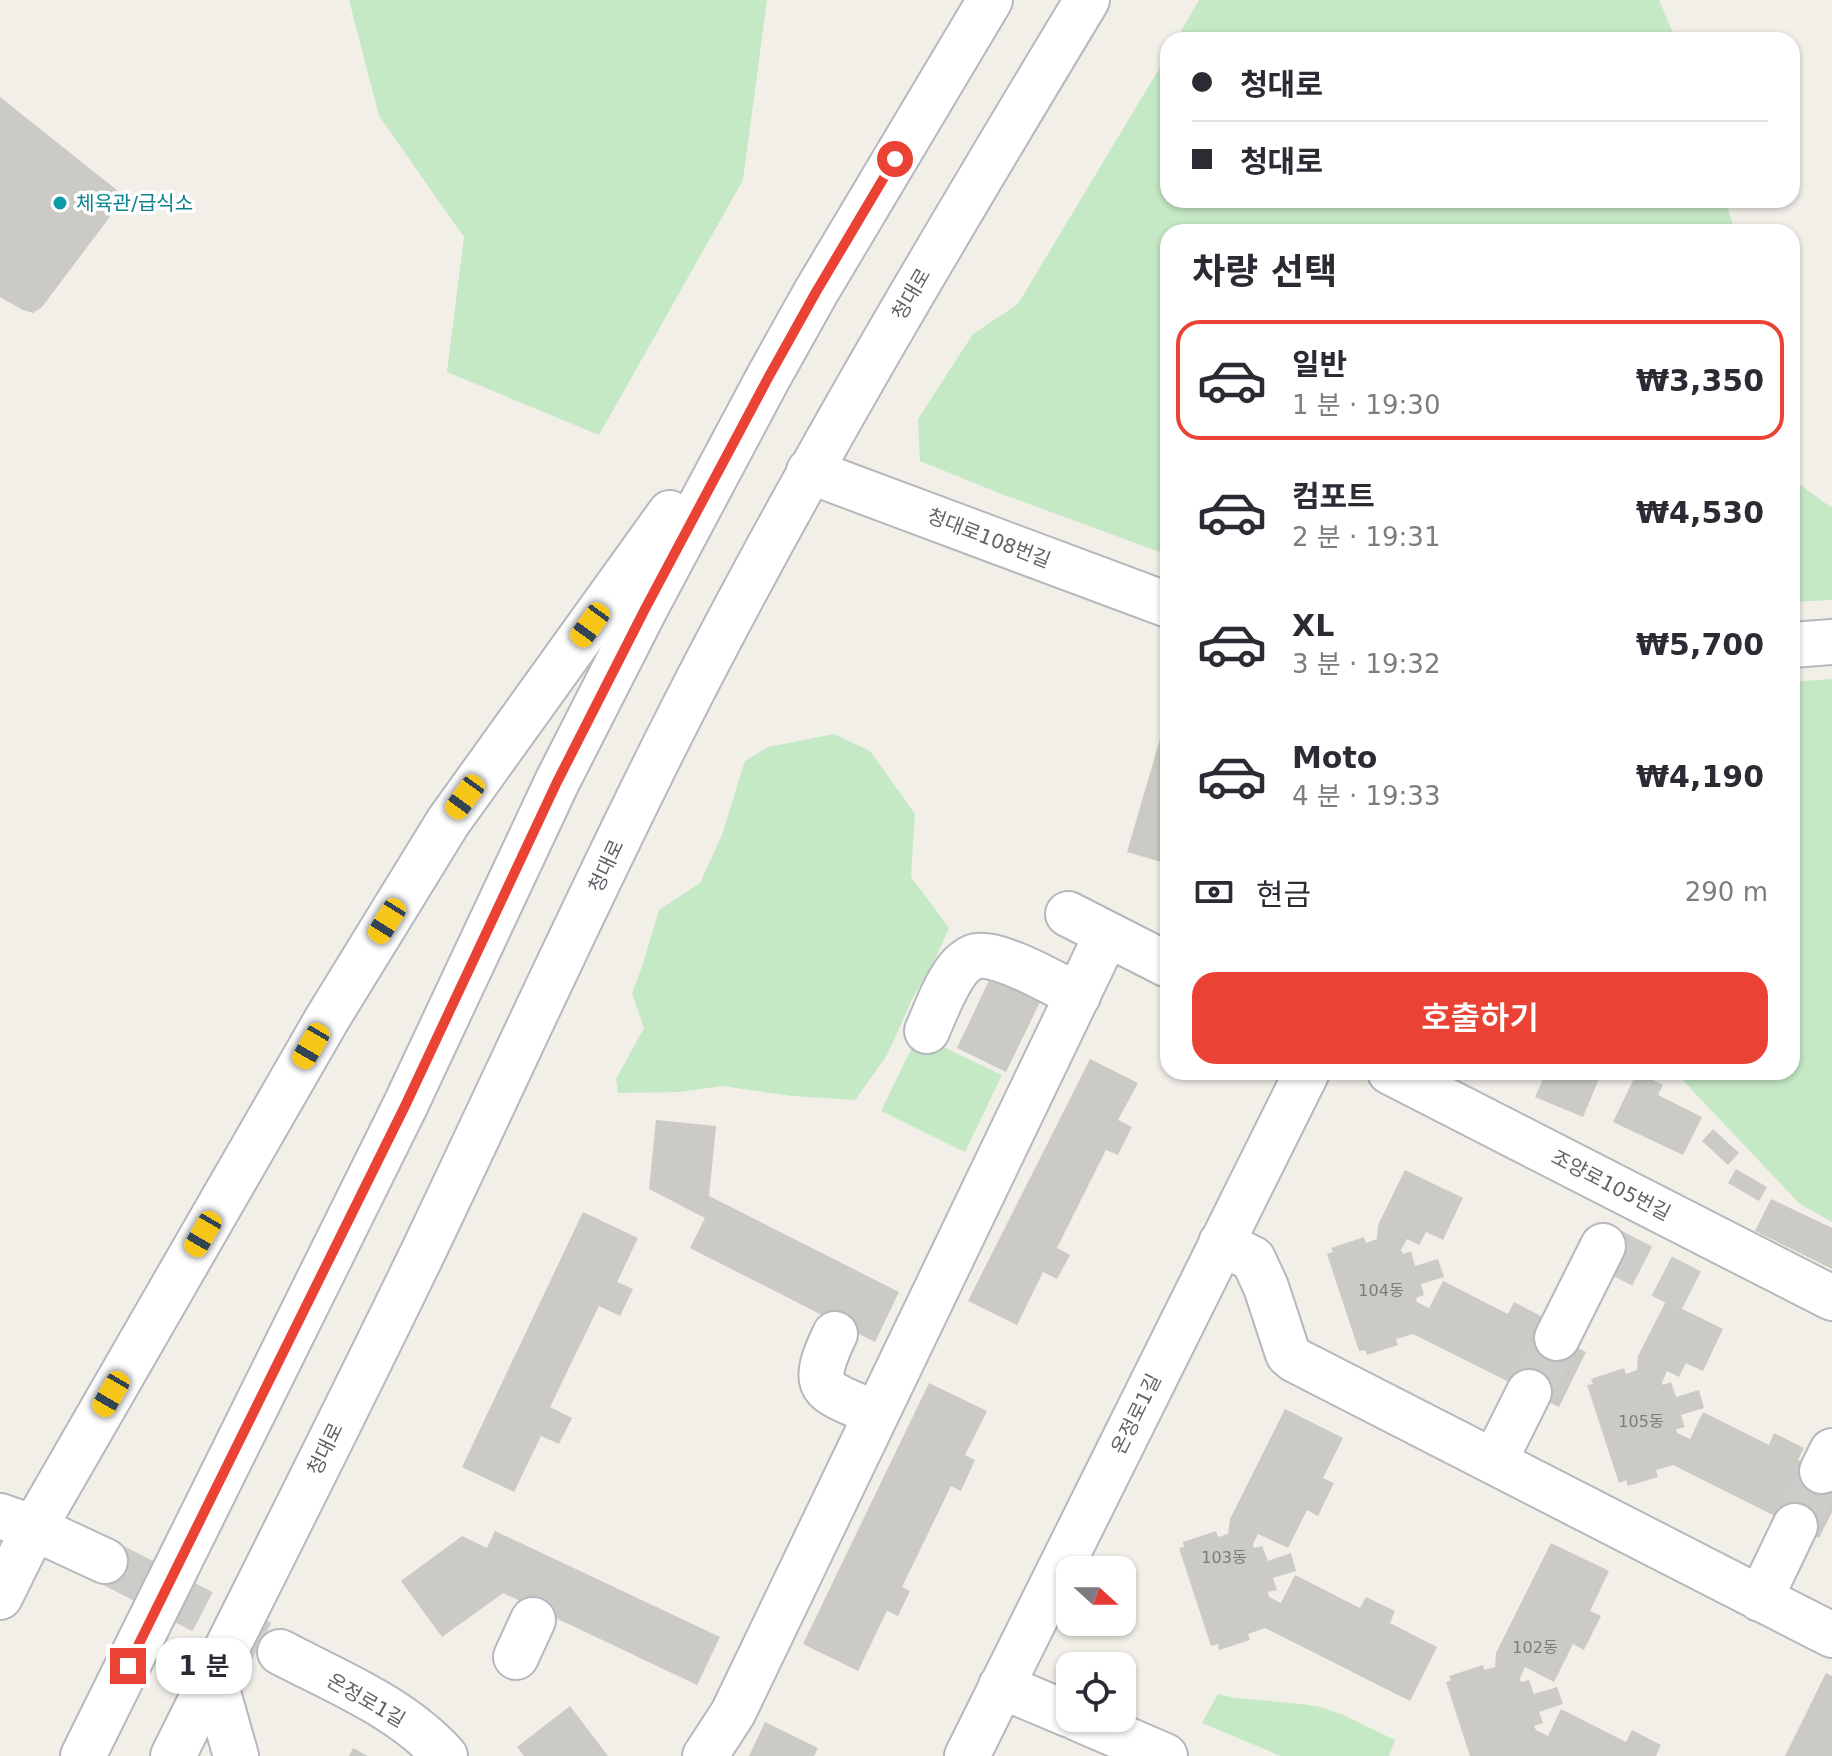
<!DOCTYPE html>
<html lang="ko">
<meta charset="utf-8">
<style>
body{margin:0;font-family:"DejaVu Sans","Noto Sans KR",sans-serif;background:#f2f2f3;color:#2b2b33;height:100vh;display:flex;flex-direction:column;font-size:30px;white-space:nowrap}
*{box-sizing:border-box;margin:0}
p{font-size:26px;color:#7c7c81}
.icon{flex:none;width:44px;height:44px;fill:none;stroke:currentColor;stroke-width:2;stroke-linecap:round;stroke-linejoin:round}
.map{position:relative;flex:1;overflow:hidden}
.sheet{position:absolute;left:1160px;top:224px;width:640px;height:856px;display:flex;flex-direction:column;background:#fff;border-radius:24px;box-shadow:0 2px 6px #0004}
.sheet>*{flex:none}
.banner{position:absolute;left:1160px;top:32px;width:640px;height:176px;border-radius:24px;box-shadow:0 2px 6px #0004;display:grid;align-content:center;height:176px;padding:0 32px;background:#fff}
.needle{width:52px;rotate:111deg}
.controls{position:absolute;left:1056px;top:1556px;display:grid;gap:16px}
.controls a{display:grid;place-items:center;width:80px;height:80px;border-radius:16px;background:#fff;box-shadow:0 2px 6px #0004;font-size:40px}
.end{position:absolute;width:36px;height:36px;margin:-18px;border:10px solid #ea4335;background:#fff;box-shadow:0 0 0 4px #fff}
.from{border-radius:50%}
.bubble{position:absolute;height:56px;border-radius:24px;background:#fff;box-shadow:0 2px 6px #0004;font-size:26px;font-weight:600;line-height:56px;text-align:center}
.car{position:absolute;width:24px;height:48px;margin:-24px -12px;border-radius:10px;box-shadow:0 0 6px 2px #0007;background:linear-gradient(#f5c518 24%,#345 0 40%,#f5c518 0 76%,#345 0 86%,#f5c518 0)}
.banner b{display:flex;align-items:center;gap:28px;height:76px;font-size:30px}
.banner b+b{border-top:2px solid #e1e1e2}
.banner i{width:20px;height:20px;background:#2b2b33}
ul{padding:0;list-style:none}
li{display:flex;align-items:center;gap:24px;height:120px;margin:0 16px 12px;padding:0 16px;border:4px solid transparent;border-radius:24px}
li div{flex:1}
li b{display:block;font-size:30px}
li em{font-style:normal;font-weight:600}
li.active{border-color:#ea4335}
li>.icon{width:72px;height:72px;stroke-width:1.5}
h2{padding:0 32px;font-size:36px;line-height:96px}
.pay{display:flex;align-items:center;gap:20px;height:88px;padding:0 32px;font-size:30px}
.pay p{margin-inline-start:auto}
.action{display:flex;gap:16px;margin-top:auto;padding:16px 32px}
.action a{flex:1;height:92px;border-radius:24px;background:#ea4335;color:#fff;font-size:32px;font-weight:600;line-height:92px;text-align:center}
.map>svg:first-child{display:block}
.green{fill:#c5e8c5}
.building{fill:#cccac5}
.lines{fill:none;stroke-linecap:round;stroke-linejoin:round}
.minor-tunnel{stroke:#ccccc8;stroke-width:44;stroke-dasharray:44 22;stroke-linecap:butt}
.minor-casing{stroke:#b5b8bc;stroke-width:48}
.minor{stroke:#fff;stroke-width:44}
.route{stroke:#ea4335;stroke-width:10}
.culture-dot{fill:#0f9aa8;stroke:#fff;stroke-width:3}
.labels{text-anchor:middle;dominant-baseline:central;stroke-width:7;stroke-linejoin:round;paint-order:stroke}
.number-label{font-size:16px;fill:#7a7d7f}
.culture-label{font-size:20px;fill:#0d838f;stroke:#fff;text-anchor:start}
.street-label{font-size:20px;fill:#5f6368;stroke:#fff}
</style>
<div class="map">
<svg width="1832" height="1756" viewBox="0 0 1832 1756">
<rect width="100%" height="100%" fill="#f1efe8"/>
<path class="green" d="M349,0H767L743,180L599,435L447,372L464,237L379,116Z
M1199,0H1659L1676,40H1176Z
M1168,54V200H1725L1735,232H1168V555L999,493L920,461L918,419L973,334L1018,304Z
M1792,479L1832,508V600L1792,602Z
M1832,679V1222L1800,1204L1675,1072H1792V682Z
M834,734L870,751L915,814L911,877L949,928L932,966L913,997L887,1055L855,1100L793,1096L722,1086L678,1092L618,1093L616,1079L644,1028L632,993L642,967L659,910L700,883L722,835L745,761L768,747Z
M918,1035L1002,1075L965,1152L881,1111Z
M1218,1694L1235,1698L1302,1704L1320,1707L1341,1714L1395,1740L1389,1756H1281L1202,1723Z"/>
<path class="building" d="M0,97L118,191L122,197L121,202L42,307L33,313L23,310L0,297Z
M1167,715L1168,716V864L1127,852Z
M993,972L1043,996L1006,1072L957,1048Z
M1090,1059L1138,1083L1118,1120L1132,1127L1118,1155L1106,1150L1057,1248L1070,1255L1057,1279L1043,1272L1017,1325L968,1301Z
M1546,1072H1602L1583,1117L1535,1097Z
M1637,1072L1663,1085L1658,1095L1702,1117L1683,1155L1613,1122Z
M656,1120L716,1126L709,1196L899,1292L875,1342L690,1248L705,1218L649,1189Z
M1713,1129L1739,1153L1728,1165L1702,1141Z
M1736,1169L1767,1187L1759,1201L1728,1183Z
M1405,1170L1463,1198L1443,1240L1426,1232L1419,1245L1407,1239L1401,1250L1403,1254L1411,1251L1415,1266L1438,1259L1444,1277L1421,1284L1424,1295L1416,1298L1417,1302L1429,1308L1443,1281L1508,1314L1514,1302L1543,1317L1538,1328L1586,1352L1559,1407L1413,1334L1396,1339L1398,1345L1367,1355L1365,1350L1359,1351L1327,1254L1333,1252L1331,1248L1364,1237L1366,1243L1377,1239L1378,1225Z
M1771,1199L1832,1228V1269L1755,1231Z
M583,1212L638,1238L617,1282L633,1289L620,1316L599,1306L550,1407L572,1418L559,1444L541,1436L514,1492L462,1467Z
M1666,1301L1723,1329L1703,1371L1686,1363L1679,1377L1667,1371L1662,1382L1663,1385L1671,1382L1676,1397L1699,1390L1704,1408L1681,1415L1685,1427L1676,1429L1677,1433L1690,1439L1703,1412L1769,1445L1774,1433L1804,1448L1798,1460L1832,1477V1512L1819,1538L1673,1465L1656,1470L1658,1477L1628,1486L1626,1480L1619,1483L1587,1385L1593,1384L1591,1379L1624,1368L1626,1374L1637,1370L1638,1356Z
M929,1383L987,1411L965,1455L975,1460L961,1491L951,1486L902,1587L910,1591L898,1616L887,1611L858,1671L803,1644Z
M1285,1409L1343,1438L1323,1478L1334,1483L1318,1516L1307,1510L1288,1548L1258,1534L1253,1544L1254,1548L1262,1546L1268,1561L1291,1553L1296,1571L1273,1578L1277,1590L1268,1592L1269,1597L1281,1603L1295,1575L1360,1608L1366,1597L1395,1611L1390,1623L1437,1647L1410,1701L1265,1628L1248,1634L1250,1640L1219,1650L1218,1644L1211,1646L1179,1548L1184,1547L1183,1542L1216,1531L1218,1537L1228,1534L1230,1519Z
M495,1531L720,1637L697,1685L503,1593L442,1637L401,1581L462,1536L487,1548Z
M1551,1543L1609,1571L1590,1611L1601,1616L1584,1650L1573,1644L1554,1682L1525,1667L1520,1678L1521,1682L1529,1680L1534,1694L1557,1687L1563,1704L1539,1712L1543,1723L1534,1726L1536,1730L1548,1736L1561,1709L1626,1742L1632,1730L1661,1745L1656,1756H1470L1446,1682L1451,1680L1449,1676L1483,1665L1484,1670L1495,1667L1496,1653Z
M1826,1673L1832,1676V1756H1785Z
M570,1706L608,1756H524L517,1747Z
M765,1722L818,1748L814,1756H749Z
M353,1748L368,1756H349Z"/>
<g class="lines">
<path class="minor-tunnel" d="M1603,1246L1691,1291
M1529,1392L1557,1338
M1795,1526L1822,1471
M105,1561L280,1652"/>
<g class="minor-casing">
<path id="minor" d="M809,471L1168,605
M1792,645L1832,642
M1068,914L1168,965
M927,1031C936,1011 944,987 958,969C961,965 968,959 973,957C993,948 1057,985 1078,996
M1390,1072L1832,1298
M1221,1243L1253,1259L1266,1287L1288,1354L1295,1360L1832,1635
M835,1334C806,1394 825,1390 876,1414
M1557,1338L1603,1246
M1494,1462L1529,1392
M1822,1471L1832,1451
M0,1516L34,1528L105,1561
M0,1597L34,1528L327,1019L448,822L670,513
M1760,1599L1795,1526
M280,1652C337,1682 401,1707 445,1756
M516,1657L533,1620
M213,1675L236,1756
M1001,1686L1070,1715
M1077,1718L1165,1756
M83,1756L405,1106L557,782L645,609L768,378L816,292L990,0
M173,1756C257,1587 343,1418 425,1248C508,1074 587,899 674,727C800,478 943,239 1087,0
M705,1756L733,1713L1107,934
M967,1756L1307,1072"/>
</g>
<use href="#minor" class="minor"/>
</g>
<g class="lines">
<path class="route" d="M128,1666L405,1106L557,782L645,609L768,378L816,292L895,159"/>
</g>
<circle class="culture-dot" cx="60" cy="203" r="8"/>
<g class="labels">
<g class="number-label">
<text x="1381" y="1290">104동</text>
<text x="1641" y="1421">105동</text>
<text x="1224" y="1557">103동</text>
<text x="1535" y="1647">102동</text>
</g>
<g class="culture-label">
<text x="76" y="203">체육관/급식소</text>
</g>
<g class="street-label">
<text transform="translate(911 294) rotate(-60)">청대로</text>
<text transform="translate(989 538) rotate(21)">청대로108번길</text>
<text transform="translate(606 866) rotate(-65)">청대로</text>
<text transform="translate(1611 1185) rotate(27)">조양로105번길</text>
<text transform="translate(1136 1414) rotate(-64)">온정로1길</text>
<text transform="translate(325 1449) rotate(-64)">청대로</text>
<text transform="translate(366 1700) rotate(30)">온정로1길</text>
</g>
</g>
</svg>
<div class="controls">
<a><svg class="needle" viewBox="-14 -14 28 28"><path d="M0-13l5 13h-10z" fill="#e53935"/><path d="M0 13l5-13h-10z" fill="#7c7c81"/></svg></a>
<a><svg class="icon" aria-label="locate" viewBox="0 0 24 24"><circle cx="12" cy="12" r="6"/><path d="M12 2v4M12 18v4M2 12h4M18 12h4"/></svg></a>
</div>
<i class="end from" style="left:895px;top:159px"></i>
<i class="end" style="left:128px;top:1666px"></i>
<div class="bubble" style="left:156px;top:1638px;width:96px">1 분</div>
<i class="car" style="left:590px;top:625px;rotate:216deg"></i>
<i class="car" style="left:465px;top:797px;rotate:216deg"></i>
<i class="car" style="left:387px;top:921px;rotate:212deg"></i>
<i class="car" style="left:311px;top:1046px;rotate:210deg"></i>
<i class="car" style="left:203px;top:1234px;rotate:210deg"></i>
<i class="car" style="left:111px;top:1394px;rotate:210deg"></i>
<div class="banner">
<b><i class="from"></i>청대로</b>
<b><i></i>청대로</b>
</div>
<section class="sheet">
<h2>차량 선택</h2>
<ul>
<li class="active"><svg class="icon" aria-label="car" viewBox="0 0 24 24"><path d="M5 17H2v-5l4-1 3-4h7l3 4 3 1v5h-3M9 17h6M6 11h13"/><circle cx="7" cy="17" r="2"/><circle cx="17" cy="17" r="2"/></svg><div><b>일반</b><p>1 분 · 19:30</p></div><em>₩3,350</em></li>
<li><svg class="icon" aria-label="car" viewBox="0 0 24 24"><path d="M5 17H2v-5l4-1 3-4h7l3 4 3 1v5h-3M9 17h6M6 11h13"/><circle cx="7" cy="17" r="2"/><circle cx="17" cy="17" r="2"/></svg><div><b>컴포트</b><p>2 분 · 19:31</p></div><em>₩4,530</em></li>
<li><svg class="icon" aria-label="car" viewBox="0 0 24 24"><path d="M5 17H2v-5l4-1 3-4h7l3 4 3 1v5h-3M9 17h6M6 11h13"/><circle cx="7" cy="17" r="2"/><circle cx="17" cy="17" r="2"/></svg><div><b>XL</b><p>3 분 · 19:32</p></div><em>₩5,700</em></li>
<li><svg class="icon" aria-label="car" viewBox="0 0 24 24"><path d="M5 17H2v-5l4-1 3-4h7l3 4 3 1v5h-3M9 17h6M6 11h13"/><circle cx="7" cy="17" r="2"/><circle cx="17" cy="17" r="2"/></svg><div><b>Moto</b><p>4 분 · 19:33</p></div><em>₩4,190</em></li>
</ul>
<div class="pay"><svg class="icon" aria-label="cash" viewBox="0 0 24 24"><path d="M3 7h18v10H3z"/><circle cx="12" cy="12" r="2"/></svg>현금<p>290 m</p></div>
<div class="action"><a>호출하기</a></div>
</section>
</div>
